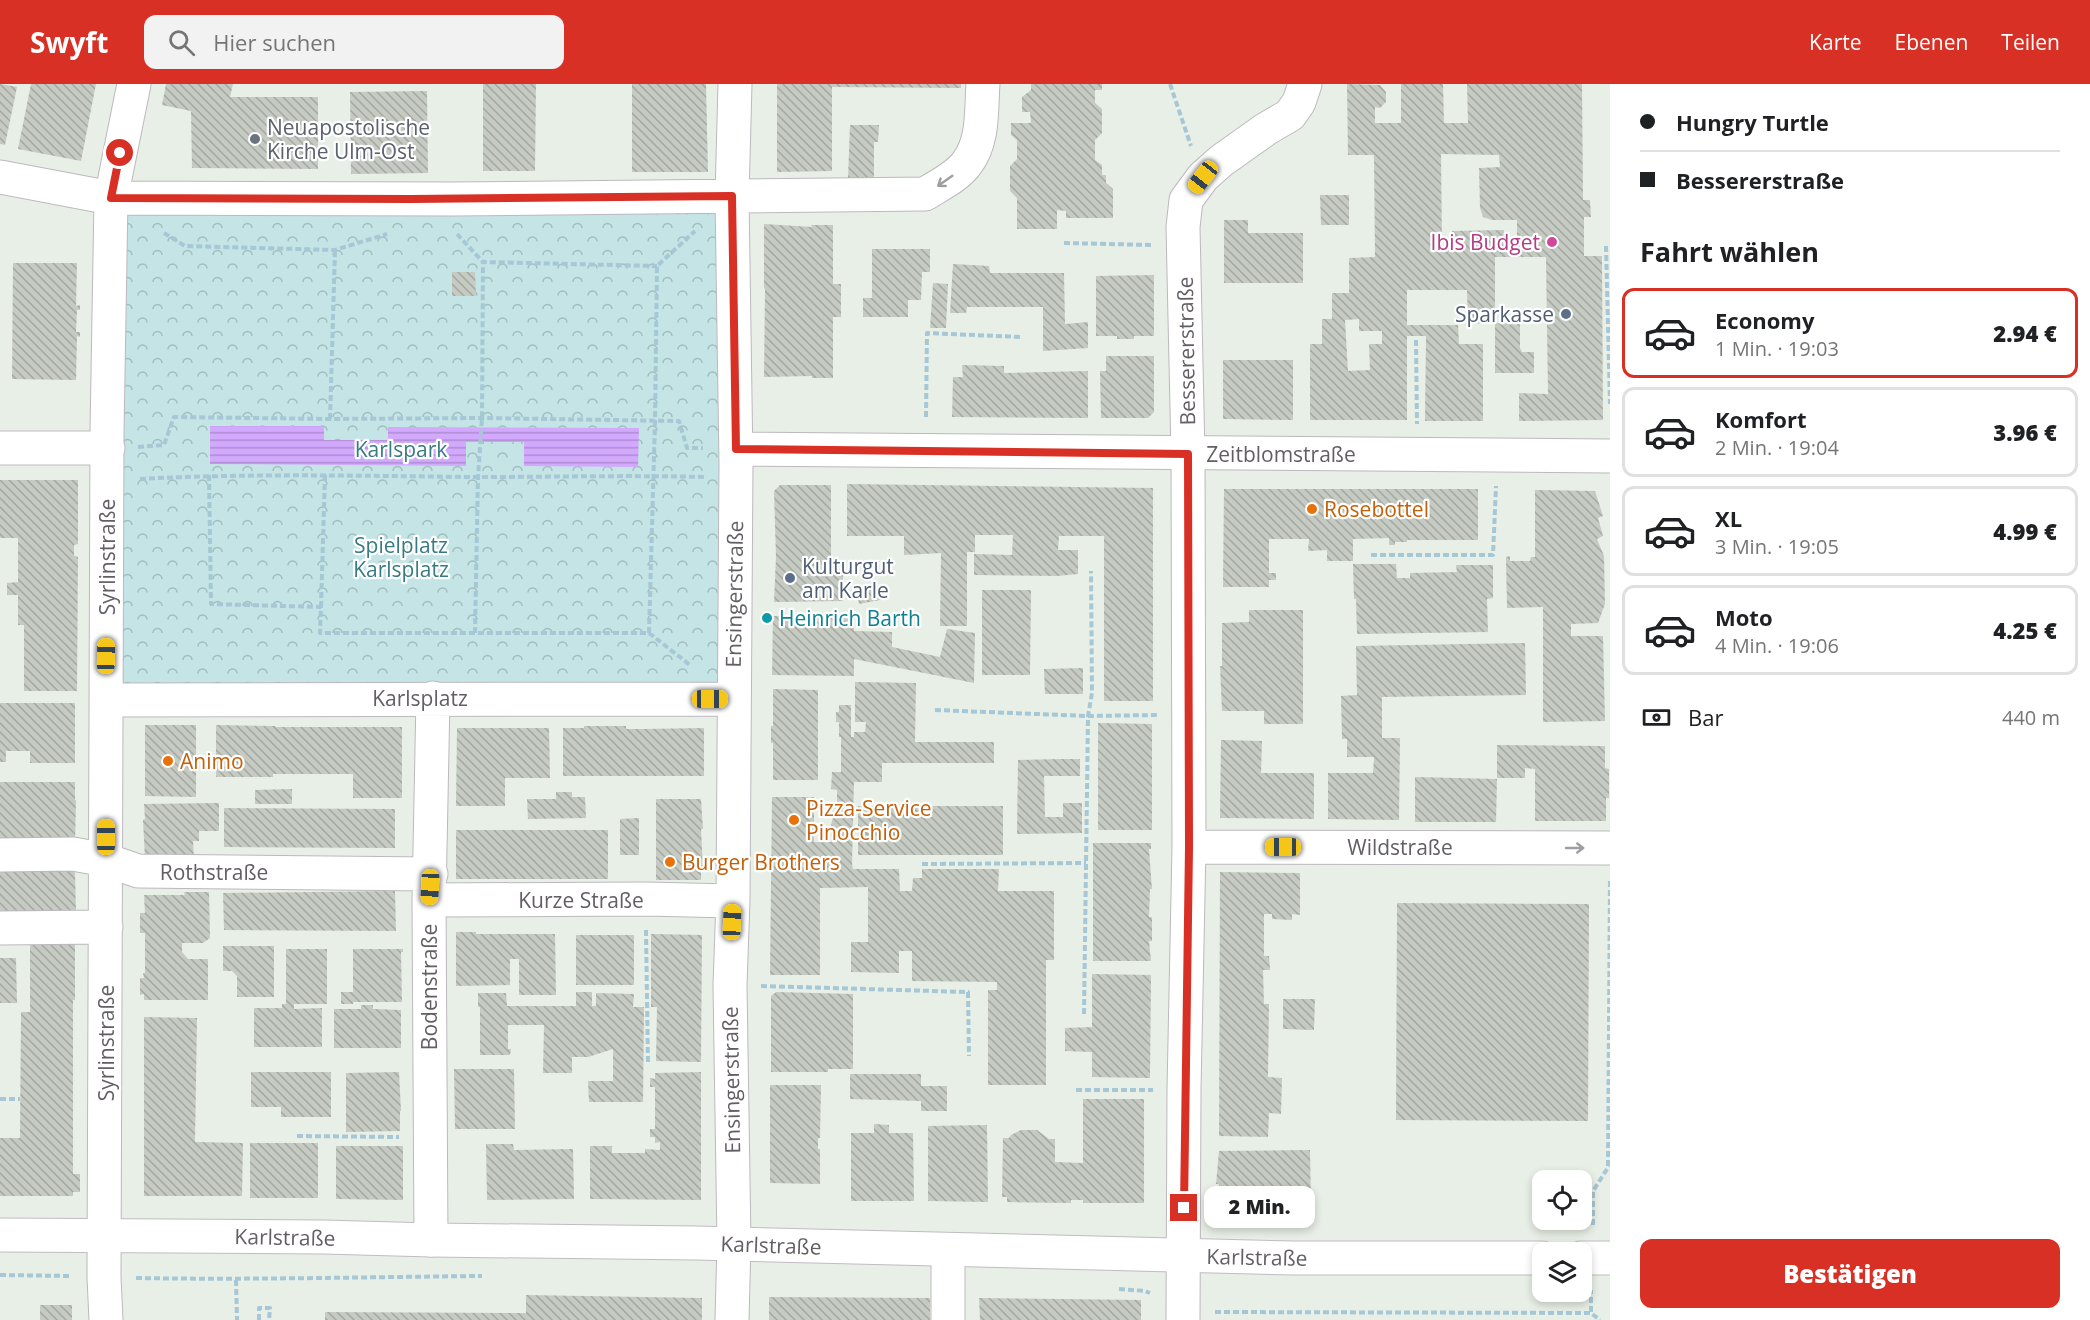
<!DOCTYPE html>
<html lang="de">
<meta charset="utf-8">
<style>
body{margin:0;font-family:"Open Sans",sans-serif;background:#f2f2f2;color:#202124;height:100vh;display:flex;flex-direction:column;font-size:22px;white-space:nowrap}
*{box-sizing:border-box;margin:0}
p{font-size:20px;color:#757577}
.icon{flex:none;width:33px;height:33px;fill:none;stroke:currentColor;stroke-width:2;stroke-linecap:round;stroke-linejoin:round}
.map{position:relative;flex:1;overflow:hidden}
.panel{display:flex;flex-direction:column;background:#fff;width:480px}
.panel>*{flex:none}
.top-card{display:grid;align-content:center;height:132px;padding:0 30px;background:#fff}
.buttons{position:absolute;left:1532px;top:1086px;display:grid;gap:12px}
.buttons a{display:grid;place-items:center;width:60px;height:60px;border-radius:12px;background:#fff;box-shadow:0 3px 9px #0003;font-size:30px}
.end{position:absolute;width:27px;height:27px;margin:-14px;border:8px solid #d93025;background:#fff;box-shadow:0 0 0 3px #fff}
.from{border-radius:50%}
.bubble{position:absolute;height:42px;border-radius:12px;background:#fff;box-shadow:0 3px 9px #0003;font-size:20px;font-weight:800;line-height:42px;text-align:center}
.car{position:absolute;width:18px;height:36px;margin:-18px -9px;border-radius:8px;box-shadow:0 0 4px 2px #0007;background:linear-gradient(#f5c518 24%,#345 0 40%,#f5c518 0 76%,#345 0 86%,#f5c518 0)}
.top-card b{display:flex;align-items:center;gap:21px;height:57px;font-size:22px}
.top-card b+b{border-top:2px solid #e0e0e0}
.top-card i{width:15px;height:15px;background:#202124}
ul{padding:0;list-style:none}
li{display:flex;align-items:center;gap:18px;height:90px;margin:0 12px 9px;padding:0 18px;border:3px solid #e0e0e0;border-radius:12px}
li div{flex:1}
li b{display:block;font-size:22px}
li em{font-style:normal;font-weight:800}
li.active{border-color:#d93025}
li>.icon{width:54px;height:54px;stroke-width:1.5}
h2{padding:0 30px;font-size:27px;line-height:72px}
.pay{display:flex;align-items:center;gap:15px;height:66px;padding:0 30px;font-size:22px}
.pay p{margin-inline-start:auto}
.action{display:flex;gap:12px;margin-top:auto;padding:12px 30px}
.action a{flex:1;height:69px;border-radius:12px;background:#d93025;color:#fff;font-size:24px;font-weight:800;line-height:69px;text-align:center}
header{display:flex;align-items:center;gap:36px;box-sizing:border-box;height:84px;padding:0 30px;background:#d93025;color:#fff}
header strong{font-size:28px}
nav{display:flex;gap:33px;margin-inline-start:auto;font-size:21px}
.search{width:420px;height:54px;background:#f2f2f2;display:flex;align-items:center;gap:15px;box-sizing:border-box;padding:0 21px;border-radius:12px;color:#757577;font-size:22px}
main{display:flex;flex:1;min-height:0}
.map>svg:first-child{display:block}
.forest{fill:url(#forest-crowns)}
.water{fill:url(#water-rules)}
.building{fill:url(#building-back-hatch);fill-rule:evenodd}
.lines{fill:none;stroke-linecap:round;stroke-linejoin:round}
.minor-casing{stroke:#bdb8bf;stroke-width:35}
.secondary-casing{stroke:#c1bbc3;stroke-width:35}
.path{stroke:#a6c7d6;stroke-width:4;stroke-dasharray:6 3;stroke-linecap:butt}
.minor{stroke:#fff;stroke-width:33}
.secondary{stroke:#fff;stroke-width:33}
.oneway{stroke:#a19ea3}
.route{stroke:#d93025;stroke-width:8}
.worship-dot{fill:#6b7280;stroke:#fff;stroke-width:2}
.hotel-dot{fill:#d1479c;stroke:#fff;stroke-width:2}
.service-dot{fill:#5c6f8a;stroke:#fff;stroke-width:2}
.food-dot{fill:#e8710a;stroke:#fff;stroke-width:2}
.culture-dot{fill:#0f9aa8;stroke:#fff;stroke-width:2}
.labels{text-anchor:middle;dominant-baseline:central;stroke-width:4.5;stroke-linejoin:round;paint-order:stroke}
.worship-label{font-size:21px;fill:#5b616d;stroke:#fff;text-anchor:start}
.hotel-label{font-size:21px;fill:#b23c85;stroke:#fff;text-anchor:end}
.service-label{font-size:21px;fill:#4e5e75;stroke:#fff;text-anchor:end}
.street-label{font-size:21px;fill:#635e66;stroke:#fff}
.park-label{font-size:21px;fill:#377c83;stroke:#fff}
.food-label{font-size:21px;fill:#c56008;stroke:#fff;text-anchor:start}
.culture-label{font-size:21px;fill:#0d838f;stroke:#fff;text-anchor:start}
</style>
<header>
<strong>Swyft</strong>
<div class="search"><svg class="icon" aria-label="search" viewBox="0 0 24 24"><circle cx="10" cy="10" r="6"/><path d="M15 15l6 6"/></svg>Hier suchen</div>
<nav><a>Karte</a><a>Ebenen</a><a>Teilen</a></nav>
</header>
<main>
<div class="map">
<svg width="1610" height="1236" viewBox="0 0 1610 1236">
<defs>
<pattern id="forest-crowns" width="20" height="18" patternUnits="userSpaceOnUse" patternTransform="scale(1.5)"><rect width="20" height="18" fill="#c4e4e6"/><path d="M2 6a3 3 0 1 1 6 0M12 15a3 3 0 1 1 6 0" fill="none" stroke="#a3bcbe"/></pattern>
<pattern id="water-rules" width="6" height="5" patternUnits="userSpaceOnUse" patternTransform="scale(1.5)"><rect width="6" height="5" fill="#d2a9fd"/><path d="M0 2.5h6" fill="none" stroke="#ae8dd1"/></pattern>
<pattern id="building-back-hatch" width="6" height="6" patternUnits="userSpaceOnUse" patternTransform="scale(1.5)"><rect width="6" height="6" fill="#c5cbc2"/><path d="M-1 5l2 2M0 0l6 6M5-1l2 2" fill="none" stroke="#a4a8a1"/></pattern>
</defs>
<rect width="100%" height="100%" fill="#e8efe6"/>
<path class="forest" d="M732,112L733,615L106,616L111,114Z"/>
<path class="water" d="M210,342H324V356H388V343L639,344L638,383L524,382V358H466V382L210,380Z"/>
<path class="building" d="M0,0L17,3L5,61L0,60Z
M31,0H96L81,77L18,65Z
M166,0H233L230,13H318V85L192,84L191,27L162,21Z
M483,0H536L535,87H483Z
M632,0H706L708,88H632Z
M777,0H961V4L832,3V87L777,88Z
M1031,0H1102V6H1095V19L1102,25V49L1095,56V76L1102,81V91H1106V99L1113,105V134H1066V127L1057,126V145H1017V114L1010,107V82L1017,75V56L1011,51V39H1031L1030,28H1022V13L1031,6Z
M1347,0L1380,1L1386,8V18L1380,24L1375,23V39H1401V0H1443L1444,39H1468L1467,0H1582L1583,116H1590L1591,133H1584V172H1602L1603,336L1519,337V309L1548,310L1546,173H1495V239H1520V264L1522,268H1534V289H1495V239L1468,240L1467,206H1407V241H1458L1459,260H1483V337H1425L1426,252H1407V336H1310V260H1322V235H1332V209H1349V174L1375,173L1374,71H1348ZM1441,70L1499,71L1500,83L1479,84L1480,124L1483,133L1492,136H1517V163L1504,164V146L1452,147L1453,164H1442ZM1359,235V247H1382V260H1369L1370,286L1348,287L1345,236Z
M427,7L428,89L351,90L350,8Z
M850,41H879L878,58H874V94H848Z
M1320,111H1349V141H1321Z
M1224,136H1248V149H1303V199H1224Z
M764,140L812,143L811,141H833V200H841V233H833V294H812V292L764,293L765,205L764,204Z
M872,165H930V188H922L921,216H908V233H863V214H872Z
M13,179H77L76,222L80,221V226H77L76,248H80V253L77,252L76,296L12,295Z
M953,180L989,182L990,189H1064L1065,240L1088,238V264L1043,267V223H967L966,229H950Z
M452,188H475L476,212H452Z
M1154,191V252H1134V255H1117V252H1096V192Z
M933,199L948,200L946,244H930Z
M1106,272H1154V328L1148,334H1101L1100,287H1106Z
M1223,276H1293V336L1223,335Z
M962,281L1004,282V289L1088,287V334L952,333L953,293H963Z
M0,396H78V460L74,461V472L78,473L77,607H24V541H18V511H7V499L18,498V454H0Z
M847,400L1153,404V617H1104V452H1059L1058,466H1078V490L1057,492L974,491V470L1012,471L1013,451H975V468H967V542H940L941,469L904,471V452H847Z
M780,401H831V486L843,487V517L774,518L776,473L774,407Z
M1224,405H1478V456H1407V458H1395V461H1389V454L1353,455V477H1327V466L1308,467L1309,455H1269V489H1276V496H1269V503H1223Z
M1535,406L1595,407L1603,432L1598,434L1603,452L1597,455L1604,472L1605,520L1598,539L1571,540V552H1603L1605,637L1543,638V523L1507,524L1506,473L1510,472V477H1530L1531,473H1535Z
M1353,480H1396L1397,494H1410V489L1457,488L1456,481H1493V514L1487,515L1488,548L1357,550L1356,515H1354Z
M883,502L885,515L859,520L857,507Z
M982,506H1031L1030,591H982Z
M1249,526H1303V640H1264V627H1222L1220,582H1222V539L1249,538Z
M773,532H854V547L892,548V563L940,573L947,545L975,549L974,599L854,575V592L772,591Z
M1525,559L1526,611L1382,613V654H1400L1399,736L1328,735V689H1373L1374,673H1347V655H1342L1341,612L1357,611L1356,562Z
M1083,584V610H1045L1044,585Z
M855,598L916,599L915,658H994V679H882V698H854L852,780L853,785H899L900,807H912L913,794H922V785H999L998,807H1054V876H1046V1001H988V906H997V898L912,897V867H899V889L851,888V858H868V803L820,804V891H770L772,713H814V758H831V741L837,718V706L831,705L832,688H841V653H839V638H836V628H839V621H851V653H854V648H865L866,638H855Z
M773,605L818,606V696H773V659H771V642H773Z
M0,619H75V679H30V667H6V678H0Z
M1098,639L1152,640V746H1098Z
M145,641H196V713L145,712Z
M216,641L275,642L276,643H402V714H353V690H273V693H216Z
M584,642H626V645H645L704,644V692H563V644H584Z
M457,644H549L550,694H505V722H456Z
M1221,656L1262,657L1261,689H1314V735L1220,734Z
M1497,661L1605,662V684L1609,685V714H1606V737H1535V685L1525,684V694H1497Z
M1061,675H1080V692H1044L1045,733H1063V719H1082V749L1017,750L1018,676Z
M1415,693L1497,695L1496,738H1415Z
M0,698H75V716H76L75,759L0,758Z
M292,705V720H255V706Z
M556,708H572V713H585L586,734L528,735L527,715H556Z
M656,715H701L703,745H701L703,784H701V796H656Z
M219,719V747H199V757H193L194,775H145L143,736L145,735L144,720Z
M858,722H1003V771H858Z
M224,724L395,725V764L224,763Z
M639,734V771H620V735Z
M456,746H608V795H456Z
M1093,759H1151V765H1149L1152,805H1150L1149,833H1152V857H1149L1151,877H1093Z
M0,787H75L76,830H0Z
M1220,788L1300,789V831L1292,830V836L1272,835V830H1264V872H1269L1270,886H1263L1264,920H1269L1268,993L1282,994L1281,1030L1269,1029L1268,1053L1219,1052Z
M395,807L396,847L224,846L223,809Z
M184,808H209L210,854L203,859H182V868L188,875H208V916H144V910L140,911V894H144L143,889H145V849H140V829H145L144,811H185Z
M1397,819L1589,820L1588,1037L1396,1036Z
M456,848H476V850H555L556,911H519V875H510V901L456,902Z
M651,850L702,851L701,978L656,977L657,923H651Z
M576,851H634V901H576Z
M30,852H75V916H73V1090H80V1108H73V1112H0V1054H20L21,928H30Z
M223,862H274V913H237V892L232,887H223Z
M286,865H327V920H294V925L322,924V963H254V924H282V920H286Z
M353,865H403V868H401L402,918H353V920H341V908H353Z
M0,874H16L17,919H0Z
M1092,890L1151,891L1150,994L1092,993V968L1065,967V944L1092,943Z
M576,908H592V922H596V909L634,910L633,923H644L643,1018H589L588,997H613V965L588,973H572V989H543L544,941H508V965H511L510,971H480V923H478V909H506L507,922H576Z
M776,908L853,910V985H828V988H771V912Z
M1283,915H1315L1314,946L1283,945Z
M361,921H373V925L401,926V964H334V925H361Z
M144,933L197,934L195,1058L243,1059L242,1112H144Z
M454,985H514L515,1045H455Z
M251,988H331V1033H281V1023H251Z
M399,988L401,1027H400V1047L346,1048V989Z
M701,988V1116L590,1115V1062H612V1069H645V1065L660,1066V1058L655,1059V1053H650V1045H655V1003H650V994L655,995V989Z
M850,990H921V1002H947V1027H921V1017L850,1015Z
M770,1001H821L820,1054H818V1065H820V1100L770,1099Z
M1083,1015H1144V1119H1083V1116H1071V1119L1007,1118V1113H1002L1003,1054H1009L1011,1051L1021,1046H1037L1049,1055H1055V1078L1083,1079Z
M874,1040L889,1041V1049H913L914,1117H851V1049H874Z
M987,1041L988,1118L928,1117V1042Z
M250,1059H318V1114H250Z
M486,1060H513L514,1066L573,1065L574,1115L487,1116Z
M336,1062H403V1116L336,1115Z
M1310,1066L1311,1119H1219V1100H1216L1219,1067Z
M526,1211L702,1214V1236H325V1228L526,1229Z
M769,1213L930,1214V1236H769Z
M979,1214L1141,1216V1236H980Z
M40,1221H72V1236H40Z"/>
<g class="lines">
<g class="minor-casing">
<path id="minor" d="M0,93L111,114L454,115L925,110C939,101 957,93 967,79C984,57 981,26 983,0
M0,364H108
M736,365L1610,372
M106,616L733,615
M1189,763L1610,764
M0,771L73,770L106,776L138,787L431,790
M429,816L645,815L733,817
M0,844L106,843
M431,1156L429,816L433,614
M106,1236L104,1193L107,348L111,114L134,0
M732,1236L734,1159L730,901L733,817L736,380L732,112L735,0
M948,1236V1166
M1183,1236L1184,1006L1189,763L1188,370L1183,143L1186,116L1203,93L1221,77L1266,45L1290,31L1299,18L1305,0"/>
</g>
<g class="secondary-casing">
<path id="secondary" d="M0,1151L324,1153L431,1156L696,1159L1294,1174H1542
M1581,1174H1610"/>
</g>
<path class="path" d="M1170,0L1191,62
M164,149L185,162L335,166L387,150
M457,150L483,178L657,182
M1064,159L1152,161
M1606,162L1610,320
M1416,256L1417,340
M926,333L927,249L1021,253
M330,335L335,166
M138,363L164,361L174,333L330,335L482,334L679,337L687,364H703
M209,391L211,520L321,523L320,549H649L690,581
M140,395C252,389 364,392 477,393C553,393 629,391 705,393
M1371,471H1493L1496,402
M321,523L325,390
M475,549L478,393L482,334L483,178
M649,549L655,337L657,182L695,147
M935,626L1088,632L1157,631
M922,780L1086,779
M646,846L648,981
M761,902L968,908L969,972
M1084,930L1088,632L1092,609L1091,487
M1076,1006H1153
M0,1015H20
M297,1052L399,1053
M1608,1082L1610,795
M1593,1141V1107L1609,1082
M0,1191L71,1192
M136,1194C251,1196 367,1193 482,1192
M236,1196L237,1236
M1119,1205L1145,1207L1150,1209
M1215,1228L1591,1229L1600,1236
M1591,1228V1206
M259,1236V1224H270L269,1236"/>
<use href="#minor" class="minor"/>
<use href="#secondary" class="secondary"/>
</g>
<defs><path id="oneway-shaft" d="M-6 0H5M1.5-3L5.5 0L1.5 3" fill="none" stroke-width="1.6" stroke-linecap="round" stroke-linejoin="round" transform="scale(1.5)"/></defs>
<g class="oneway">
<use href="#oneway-shaft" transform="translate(945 97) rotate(145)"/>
<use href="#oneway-shaft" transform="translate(1575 764)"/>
</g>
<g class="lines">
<path class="route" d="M120,69L111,114L411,115L732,112L736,365L1188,370L1189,763L1184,1124"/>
</g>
<circle class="worship-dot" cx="255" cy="55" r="6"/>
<circle class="hotel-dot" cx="1552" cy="158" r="6"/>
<g class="service-dot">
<circle cx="1566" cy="230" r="6"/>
<circle cx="790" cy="494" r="6"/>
</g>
<g class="food-dot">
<circle cx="1312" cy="425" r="6"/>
<circle cx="168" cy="677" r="6"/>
<circle cx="794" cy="736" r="6"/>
<circle cx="670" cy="778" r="6"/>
</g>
<circle class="culture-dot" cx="767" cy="534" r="6"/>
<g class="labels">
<g class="worship-label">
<text x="267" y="43">Neuapostolische<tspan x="267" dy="24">Kirche Ulm-Ost</tspan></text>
</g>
<g class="hotel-label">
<text x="1540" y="158">Ibis Budget</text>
</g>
<g class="service-label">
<text x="1554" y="230">Sparkasse</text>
<text x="802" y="482" text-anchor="start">Kulturgut<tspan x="802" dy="24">am Karle</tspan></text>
</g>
<g class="street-label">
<text transform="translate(1186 267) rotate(-91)">Bessererstraße</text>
<text x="1281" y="370">Zeitblomstraße</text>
<text transform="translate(107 473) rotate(-90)">Syrlinstraße</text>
<text transform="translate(734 510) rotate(-89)">Ensingerstraße</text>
<text x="420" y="614">Karlsplatz</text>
<text x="1400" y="763">Wildstraße</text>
<text x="214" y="788">Rothstraße</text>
<text x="581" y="816">Kurze Straße</text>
<text transform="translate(429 903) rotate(-90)">Bodenstraße</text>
<text transform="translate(106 959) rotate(-90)">Syrlinstraße</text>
<text transform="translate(731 996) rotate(-91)">Ensingerstraße</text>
<text transform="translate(285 1153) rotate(1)">Karlstraße</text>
<text transform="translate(771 1161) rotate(2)">Karlstraße</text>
<text transform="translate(1257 1173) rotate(1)">Karlstraße</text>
</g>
<g class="park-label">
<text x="401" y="365">Karlspark</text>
<text x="401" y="461">Spielplatz<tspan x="401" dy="24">Karlsplatz</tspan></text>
</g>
<g class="food-label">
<text x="1324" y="425">Rosebottel</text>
<text x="180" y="677">Animo</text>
<text x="806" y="724">Pizza-Service<tspan x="806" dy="24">Pinocchio</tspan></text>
<text x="682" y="778">Burger Brothers</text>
</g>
<g class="culture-label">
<text x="779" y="534">Heinrich Barth</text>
</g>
</g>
</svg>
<div class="buttons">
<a><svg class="icon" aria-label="locate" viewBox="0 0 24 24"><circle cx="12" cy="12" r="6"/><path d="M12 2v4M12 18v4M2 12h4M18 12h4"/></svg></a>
<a><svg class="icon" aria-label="layers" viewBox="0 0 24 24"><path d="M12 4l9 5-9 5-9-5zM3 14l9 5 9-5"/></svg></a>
</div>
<i class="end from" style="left:120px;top:69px"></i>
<i class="end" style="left:1184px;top:1124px"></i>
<div class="bubble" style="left:1204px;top:1102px;width:111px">2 Min.</div>
<i class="car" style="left:1203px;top:93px;rotate:218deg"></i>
<i class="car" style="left:106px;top:572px;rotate:1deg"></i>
<i class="car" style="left:710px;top:615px;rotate:90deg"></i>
<i class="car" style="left:106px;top:753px;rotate:0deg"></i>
<i class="car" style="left:1283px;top:763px;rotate:270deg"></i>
<i class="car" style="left:430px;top:803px;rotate:183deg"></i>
<i class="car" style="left:732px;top:838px;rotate:2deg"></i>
</div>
<section class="panel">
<div class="top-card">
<b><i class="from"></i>Hungry Turtle</b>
<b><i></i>Bessererstraße</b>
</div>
<h2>Fahrt wählen</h2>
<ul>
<li class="active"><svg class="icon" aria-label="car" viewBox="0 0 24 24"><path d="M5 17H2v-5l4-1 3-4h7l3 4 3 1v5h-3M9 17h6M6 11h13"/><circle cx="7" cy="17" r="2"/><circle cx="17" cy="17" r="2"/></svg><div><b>Economy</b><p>1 Min. · 19:03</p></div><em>2.94 €</em></li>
<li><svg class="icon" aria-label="car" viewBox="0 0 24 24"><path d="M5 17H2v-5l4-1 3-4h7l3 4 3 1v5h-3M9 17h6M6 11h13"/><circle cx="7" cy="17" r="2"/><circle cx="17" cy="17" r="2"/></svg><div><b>Komfort</b><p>2 Min. · 19:04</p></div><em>3.96 €</em></li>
<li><svg class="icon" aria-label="car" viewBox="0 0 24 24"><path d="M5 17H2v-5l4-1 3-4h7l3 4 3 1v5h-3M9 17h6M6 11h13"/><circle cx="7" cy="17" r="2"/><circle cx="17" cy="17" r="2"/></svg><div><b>XL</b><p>3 Min. · 19:05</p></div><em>4.99 €</em></li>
<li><svg class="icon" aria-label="car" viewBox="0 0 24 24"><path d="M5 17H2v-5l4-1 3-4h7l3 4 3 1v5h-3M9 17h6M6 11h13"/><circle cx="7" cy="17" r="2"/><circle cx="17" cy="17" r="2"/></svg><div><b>Moto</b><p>4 Min. · 19:06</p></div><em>4.25 €</em></li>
</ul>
<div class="pay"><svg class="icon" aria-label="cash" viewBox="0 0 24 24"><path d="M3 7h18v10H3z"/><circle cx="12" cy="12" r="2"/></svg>Bar<p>440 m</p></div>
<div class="action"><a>Bestätigen</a></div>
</section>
</main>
